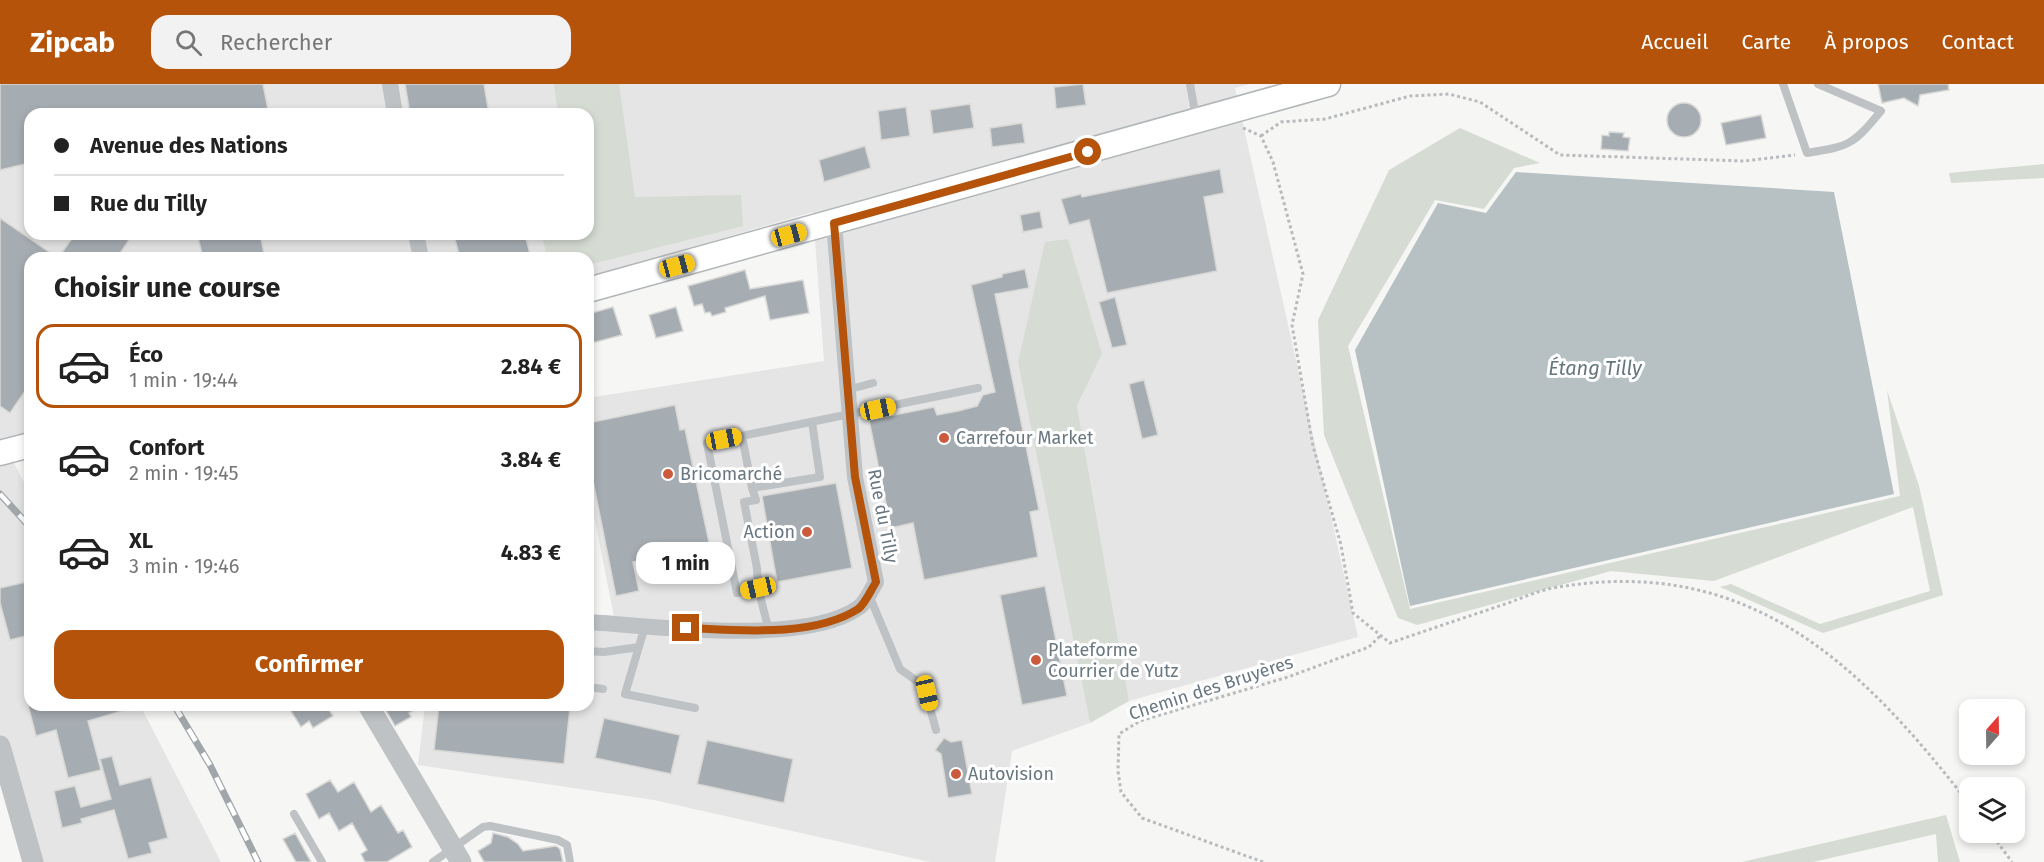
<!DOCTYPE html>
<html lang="fr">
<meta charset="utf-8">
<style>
body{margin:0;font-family:"Fira Sans",sans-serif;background:#f2f2f2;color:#222;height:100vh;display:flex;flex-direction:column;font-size:22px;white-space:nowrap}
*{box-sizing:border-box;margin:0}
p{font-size:20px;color:#767676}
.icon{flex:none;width:33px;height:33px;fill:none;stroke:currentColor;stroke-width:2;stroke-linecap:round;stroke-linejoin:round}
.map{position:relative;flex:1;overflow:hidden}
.panel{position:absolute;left:24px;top:168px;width:570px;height:459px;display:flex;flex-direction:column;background:#fff;border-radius:18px;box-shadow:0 3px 9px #0003}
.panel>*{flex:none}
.banner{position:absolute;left:24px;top:24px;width:570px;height:132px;border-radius:18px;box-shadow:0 3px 9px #0003;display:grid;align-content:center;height:132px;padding:0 30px;background:#fff}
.needle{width:39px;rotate:20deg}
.buttons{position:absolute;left:1959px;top:615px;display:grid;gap:12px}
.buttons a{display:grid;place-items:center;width:66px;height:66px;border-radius:12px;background:#fff;box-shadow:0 3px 9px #0003;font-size:30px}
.end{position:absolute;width:27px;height:27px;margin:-14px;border:8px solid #b45309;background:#fff;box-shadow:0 0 0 3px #fff}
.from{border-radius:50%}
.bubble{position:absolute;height:42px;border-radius:18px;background:#fff;box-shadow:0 3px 9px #0003;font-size:20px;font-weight:700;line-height:42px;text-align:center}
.car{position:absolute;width:18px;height:36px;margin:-18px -9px;border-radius:8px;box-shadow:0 0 4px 2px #0007;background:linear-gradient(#f5c518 24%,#345 0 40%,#f5c518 0 76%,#345 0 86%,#f5c518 0)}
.banner b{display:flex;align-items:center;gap:21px;height:57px;font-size:22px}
.banner b+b{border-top:2px solid #e0e0e0}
.banner i{width:15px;height:15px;background:#222}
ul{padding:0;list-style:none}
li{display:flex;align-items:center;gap:18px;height:84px;margin:0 12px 9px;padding:0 18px;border:3px solid transparent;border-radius:18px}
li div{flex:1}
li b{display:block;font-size:22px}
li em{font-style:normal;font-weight:700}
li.selected{border-color:#b45309}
li>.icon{width:54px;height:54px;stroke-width:1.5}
h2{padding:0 30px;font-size:27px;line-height:72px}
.button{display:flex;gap:12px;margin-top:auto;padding:12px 30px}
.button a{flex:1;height:69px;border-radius:18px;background:#b45309;color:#fff;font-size:24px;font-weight:700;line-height:69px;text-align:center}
header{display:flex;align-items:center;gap:36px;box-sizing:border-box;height:84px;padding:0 30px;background:#b45309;color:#fff}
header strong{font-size:28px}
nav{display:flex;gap:33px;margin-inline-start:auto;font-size:21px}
.search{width:420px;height:54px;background:#f2f2f2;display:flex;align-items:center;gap:15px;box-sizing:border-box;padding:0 21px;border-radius:18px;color:#767676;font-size:22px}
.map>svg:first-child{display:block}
.built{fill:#e4e5e4;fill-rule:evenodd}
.green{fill:#d6dbd3}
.water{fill:#b7c1c4}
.building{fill:#a6adb2;stroke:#d8d8d6;stroke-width:1.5}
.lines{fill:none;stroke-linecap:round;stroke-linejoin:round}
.secondary-casing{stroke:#b1b6b9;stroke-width:27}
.path{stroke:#b8bbbd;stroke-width:3;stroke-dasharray:3 3;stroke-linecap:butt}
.service{stroke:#bec2c5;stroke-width:8}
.minor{stroke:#bec2c5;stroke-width:16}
.tertiary{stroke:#bec2c5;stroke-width:21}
.secondary{stroke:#fff;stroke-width:24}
.rail-casing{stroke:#a0a6aa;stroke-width:7}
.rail{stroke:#fff;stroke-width:4.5;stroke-dasharray:14;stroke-linecap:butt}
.route{stroke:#b45309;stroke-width:8}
.poi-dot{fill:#cc5b3e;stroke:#fff;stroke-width:2}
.labels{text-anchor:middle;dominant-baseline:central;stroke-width:6;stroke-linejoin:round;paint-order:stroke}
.poi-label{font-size:18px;fill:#697781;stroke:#fff;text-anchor:start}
.street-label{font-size:18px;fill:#697781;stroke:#fff}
.water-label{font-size:20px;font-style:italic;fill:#65777d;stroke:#fff}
</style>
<header>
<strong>Zipcab</strong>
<div class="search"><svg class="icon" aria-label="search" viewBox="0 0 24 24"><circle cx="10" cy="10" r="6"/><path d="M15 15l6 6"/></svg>Rechercher</div>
<nav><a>Accueil</a><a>Carte</a><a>À propos</a><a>Contact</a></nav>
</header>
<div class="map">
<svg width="2044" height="778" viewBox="0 0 2044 778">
<rect width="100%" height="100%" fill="#f6f6f4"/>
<path class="built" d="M0,0H1249L1235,4L1358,553L1129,617L1077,322L1102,270L1018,279L1090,639L1012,667L995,778H930L654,716L418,681L425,621H588V541L616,543L588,401V314L824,277L813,128L588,193V174H30V356L6,363L30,410V621H140L221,778H39L0,688ZM30,30H588V150H30Z"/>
<path class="green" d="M554,0H619L635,113L741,111L743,142L588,181V174H548L541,150H588V30H558Z
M1460,44L1540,79L1514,84L1484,125L1435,116L1348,262L1410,525L1900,412L1887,306L1919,402L1943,511L1823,549L1720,503L1731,500L1820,540L1930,507L1913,423L1714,497L1611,487L1417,541L1398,534L1324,351L1318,236L1389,86Z
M2044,80V94L1951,99L1949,89Z
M1068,155L1102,270L1077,322L1129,617L1090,639L1018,279L1045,158Z
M1946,731L1960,778H1938L1936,750L1813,778H1742Z"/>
<path class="water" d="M1516,88L1834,108L1894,410L1410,522L1355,266L1438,119L1486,129Z"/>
<path class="building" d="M0,0H263L269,30H30V79L0,86Z
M405,0H484L489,30H410Z
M1083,0L1086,21L1056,25L1054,3Z
M1878,0H1948L1949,6L1920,11L1918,22L1904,14L1882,19Z
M1667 36a17 17 0 1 1 34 0a17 17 0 1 1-34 0Z
M970,20L974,44L933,50L930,26Z
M906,23L910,52L881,56L878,27Z
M1761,31L1766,54L1726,61L1721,39Z
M1022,39L1025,59L992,63L990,44Z
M1609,48L1624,49L1623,53L1630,54L1628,67L1601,65L1602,51L1609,52Z
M865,62L871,84L824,98L819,76Z
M1220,85L1224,109L1204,113L1217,187L1107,209L1089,136L1069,141L1061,115L1081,110L1082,113Z
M1040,127L1043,144L1023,148L1020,131Z
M0,134L58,174L75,150H133L117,174H30V300L10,329L0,322Z
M197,150H260L265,174H203Z
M464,150H525L531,174H460L454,152Z
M1025,185L1029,204L995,210L1039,426L1030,428L1038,473L924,496L913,439L891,444L869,336L934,323L937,331L958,327L977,322L983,311L995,308L971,201L1002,193V190Z
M745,186L750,205L803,196L809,229L770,236L765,212L725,224L726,228L712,232L710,228L705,229L702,220L694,222L688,202Z
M1115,213L1127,261L1112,264L1099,218Z
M613,223L622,251L588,260V230Z
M676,223L683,247L656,254L649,231Z
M1144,296L1158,351L1142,355L1129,300Z
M675,321L680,346L685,345L710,463L633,478L639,507L616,512L588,372V339Z
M836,399L852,484L777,498L762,412Z
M30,497V551L10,556L0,519V504Z
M1045,502L1067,612L1022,621L1000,511Z
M28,621H132V624L88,637L101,686L68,694L56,646L36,652Z
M287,621H326L333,632L313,644L309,637L301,643Z
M383,621H422L409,629L411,633L395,642Z
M439,621H541L570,624L564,680L434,666Z
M604,634L680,651L671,690L595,674Z
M944,654L951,658L962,656L972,710L948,714L941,670L935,666Z
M707,656L793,675L784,719L697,700Z
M112,672L120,701L151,693L168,754L149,759L152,769L128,775L114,726L81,735L82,739L62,744L54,707L75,702L81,723L111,715L100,675Z
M330,696L338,708L354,698L371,728L381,721L398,749L403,746L412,763L387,778H365L361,770L367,766L352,739L339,747L329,729L319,735L306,710Z
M295,749L311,778H296L283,755Z
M493,749L508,753L518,760L523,767L556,762L560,765L563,778H484L478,767L491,759Z"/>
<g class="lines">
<g class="secondary-casing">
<path id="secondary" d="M588,206L1328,0
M0,369L30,361"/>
</g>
<path class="path" d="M1243,44L1261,52L1273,78L1303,190L1292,241L1313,362L1341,461L1353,529L1390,559C1427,546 1464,534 1502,521C1518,516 1536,507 1553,504C1748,469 1860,579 1970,721
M1261,52L1281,38L1325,35L1410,12L1449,10L1480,18L1560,71L1744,77L1795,71
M1990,748L2012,778
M1263,778L1142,734L1121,708L1118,687L1119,650L1140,637L1288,593L1369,563L1380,552"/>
<path class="service" d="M1190,0L1196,34
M1783,0L1807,69C1850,62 1853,61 1881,27L1818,0
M847,306L873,299
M742,352L752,404
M758,504L757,484L744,418L756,416L752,404L820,393L812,338
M869,511L900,585L924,602L936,646
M645,542L625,610L695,624
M769,547L758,504L737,509L707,359L978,304
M588,567L604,568L639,563
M588,603L603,605
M294,730L322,778
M433,778L483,743L490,742L558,756L567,761L570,778"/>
<path class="minor" d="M390,0L395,30
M416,150L421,174
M588,538C654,542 804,562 858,524C866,519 871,506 876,498L855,393L834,139"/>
<path class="tertiary" d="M368,621L461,778
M0,662L33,778"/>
<use href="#secondary" class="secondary"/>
<g class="rail-casing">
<path id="rail" d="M0,410L30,443
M174,621L210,681L258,778"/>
</g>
<use href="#rail" class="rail"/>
</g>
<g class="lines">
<path class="route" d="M686,544C736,546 813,554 858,525C865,520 871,506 876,498L855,393L834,139L1088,68"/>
</g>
<g class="poi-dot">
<circle cx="944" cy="354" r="6"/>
<circle cx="668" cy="390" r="6"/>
<circle cx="807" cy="448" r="6"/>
<circle cx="1036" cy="576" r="6"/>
<circle cx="956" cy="690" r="6"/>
</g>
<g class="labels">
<g class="poi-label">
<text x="956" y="354">Carrefour Market</text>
<text x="680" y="390">Bricomarché</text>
<text x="795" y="448" text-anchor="end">Action</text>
<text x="1048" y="566">Plateforme<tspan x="1048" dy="21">Courrier de Yutz</tspan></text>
<text x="968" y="690">Autovision</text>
</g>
<g class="street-label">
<text transform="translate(883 432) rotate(79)">Rue du Tilly</text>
<text transform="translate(1211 604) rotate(-18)">Chemin des Bruyères</text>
</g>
<g class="water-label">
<text x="1595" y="284">Étang Tilly</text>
</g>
</g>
</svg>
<div class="buttons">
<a><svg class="needle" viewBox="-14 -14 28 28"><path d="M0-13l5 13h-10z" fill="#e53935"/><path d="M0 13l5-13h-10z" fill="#767676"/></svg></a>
<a><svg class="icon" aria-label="layers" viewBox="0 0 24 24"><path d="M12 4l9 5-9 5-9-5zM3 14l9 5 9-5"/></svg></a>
</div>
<i class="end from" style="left:1088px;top:68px"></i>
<i class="end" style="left:686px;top:544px"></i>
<div class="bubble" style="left:636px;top:458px;width:99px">1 min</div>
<i class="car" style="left:789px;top:151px;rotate:75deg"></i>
<i class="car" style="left:677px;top:182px;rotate:75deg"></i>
<i class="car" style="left:878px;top:325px;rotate:78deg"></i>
<i class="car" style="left:724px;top:355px;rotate:79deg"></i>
<i class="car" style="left:758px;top:504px;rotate:257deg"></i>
<i class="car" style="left:927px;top:609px;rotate:167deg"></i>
<div class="banner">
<b><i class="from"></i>Avenue des Nations</b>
<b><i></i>Rue du Tilly</b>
</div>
<section class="panel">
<h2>Choisir une course</h2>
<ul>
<li class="selected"><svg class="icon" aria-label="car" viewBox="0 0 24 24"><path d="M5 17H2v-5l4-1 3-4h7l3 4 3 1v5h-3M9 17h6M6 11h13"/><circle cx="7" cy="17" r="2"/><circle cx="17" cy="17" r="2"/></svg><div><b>Éco</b><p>1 min · 19:44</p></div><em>2.84 €</em></li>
<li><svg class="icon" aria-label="car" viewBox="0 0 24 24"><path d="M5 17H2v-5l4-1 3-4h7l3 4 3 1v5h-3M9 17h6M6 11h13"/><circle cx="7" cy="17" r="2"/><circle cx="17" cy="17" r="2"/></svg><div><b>Confort</b><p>2 min · 19:45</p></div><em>3.84 €</em></li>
<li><svg class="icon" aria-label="car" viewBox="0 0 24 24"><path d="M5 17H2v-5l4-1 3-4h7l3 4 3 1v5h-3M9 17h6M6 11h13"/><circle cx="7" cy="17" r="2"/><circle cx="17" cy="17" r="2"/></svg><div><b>XL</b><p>3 min · 19:46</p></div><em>4.83 €</em></li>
</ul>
<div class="button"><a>Confirmer</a></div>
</section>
</div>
